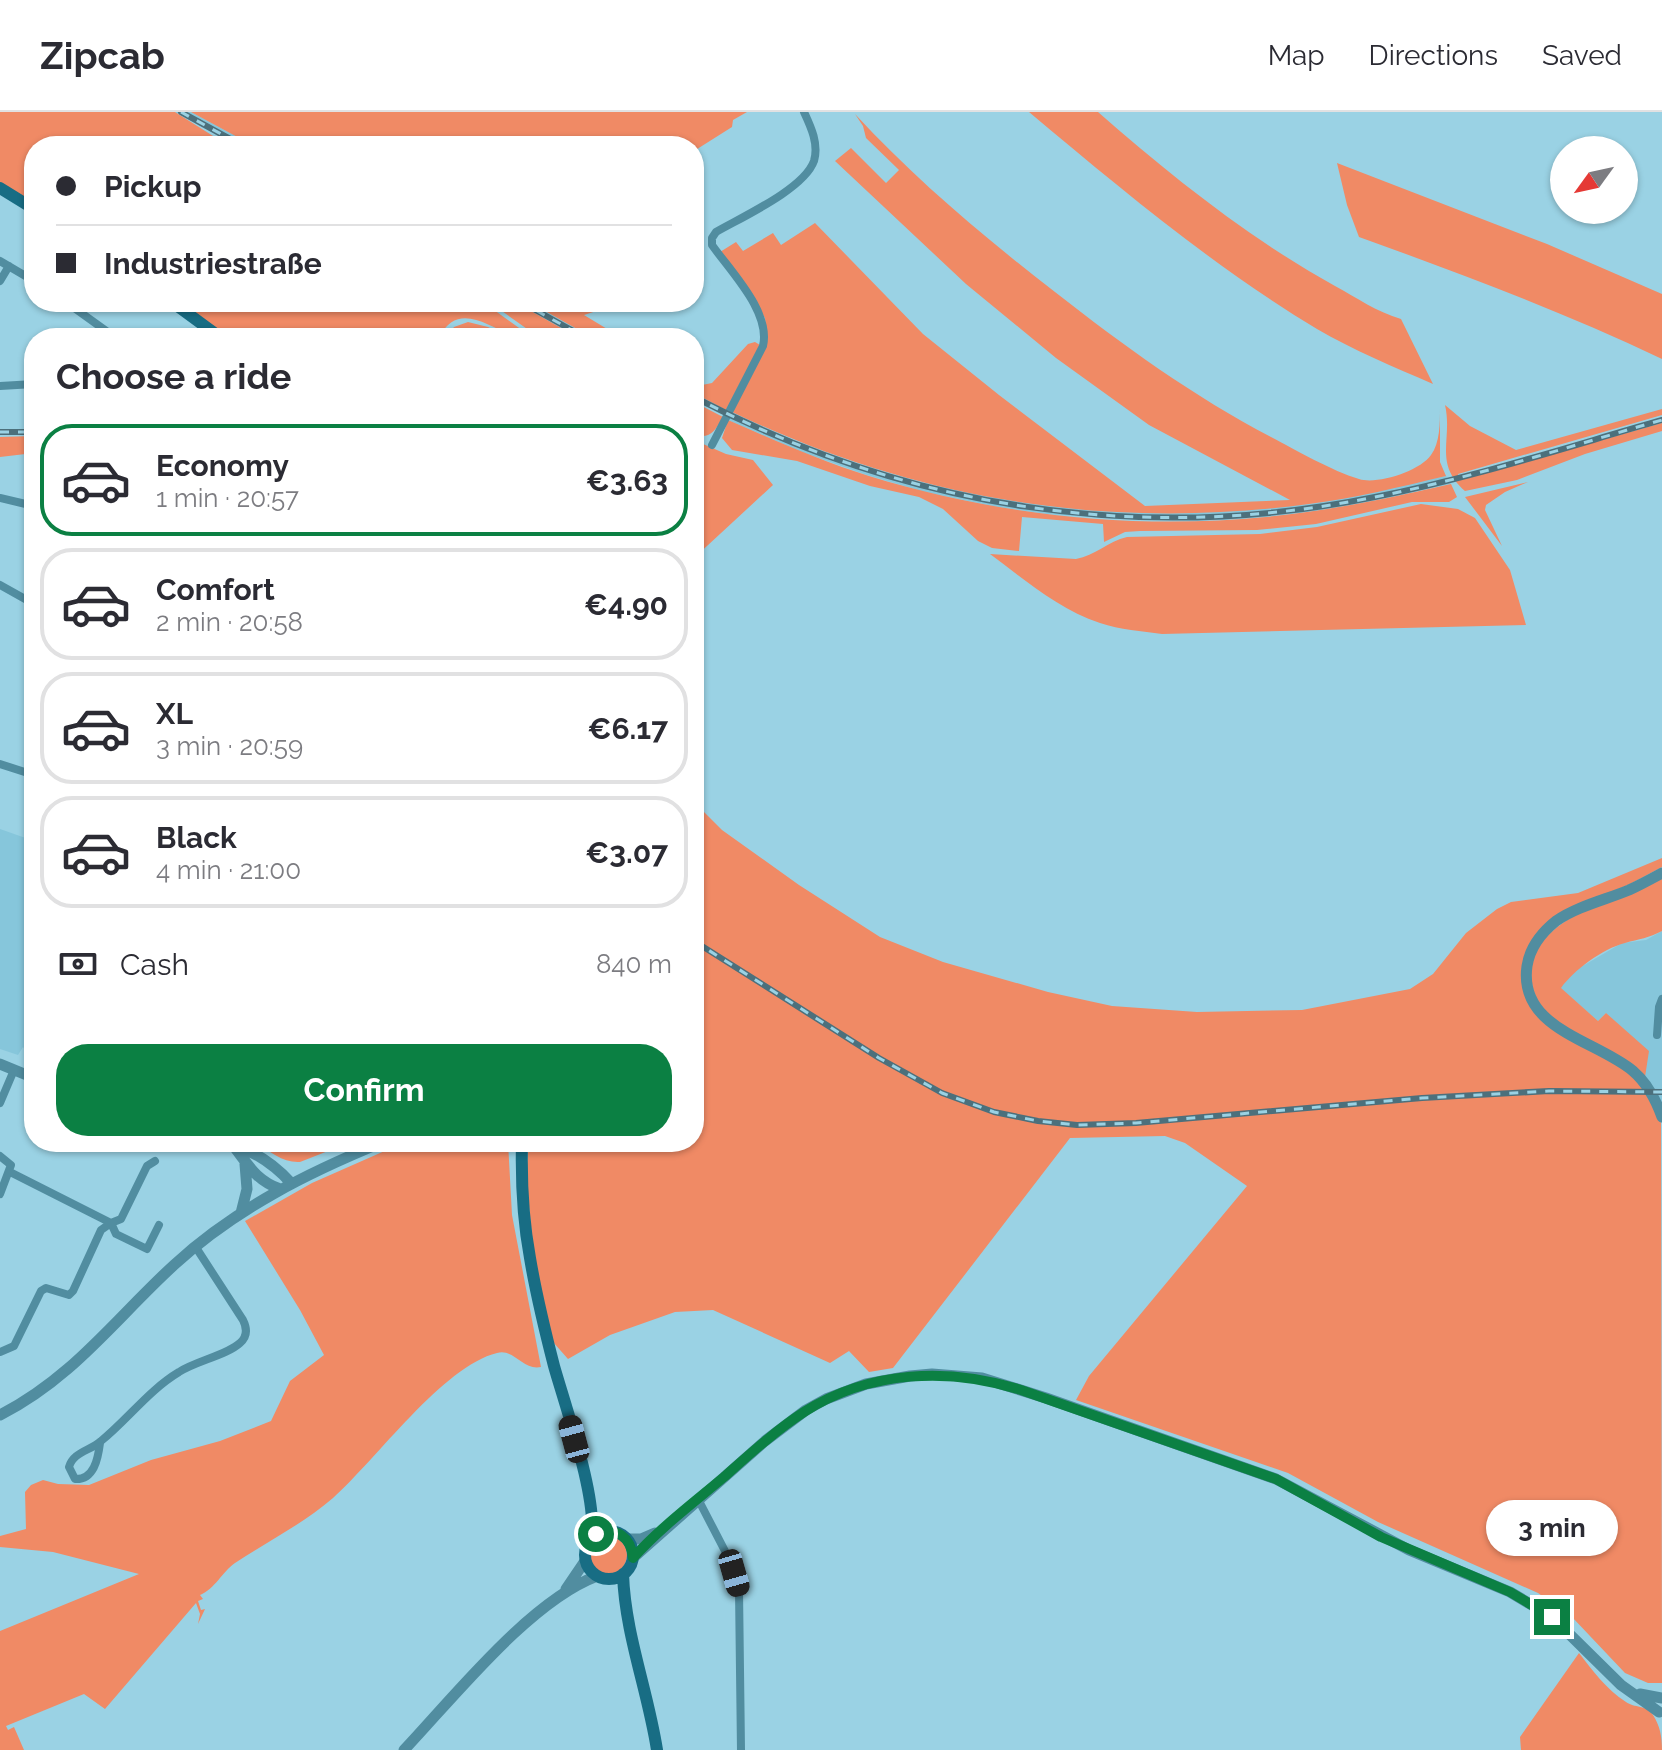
<!DOCTYPE html>
<meta charset="utf-8">
<style>
body{margin:0;font-family:Raleway,sans-serif;background:#f7f7f7;color:#2b2b33;height:100vh;display:flex;flex-direction:column;font-size:30px;white-space:nowrap}
*{box-sizing:border-box;margin:0}
p{font-size:26px;color:#7c7c81}
.icon{flex:none;width:44px;height:44px;fill:none;stroke:currentColor;stroke-width:2;stroke-linecap:round;stroke-linejoin:round}
.map{position:relative;flex:1;overflow:hidden}
.panel{position:absolute;left:24px;top:216px;width:680px;height:824px;display:flex;flex-direction:column;background:#fff;border-radius:32px;box-shadow:0 2px 6px #0004}
.panel>*{flex:none}
.top-card{position:absolute;left:24px;top:24px;width:680px;height:176px;border-radius:32px;box-shadow:0 2px 6px #0004;display:grid;align-content:center;height:176px;padding:0 32px;background:#fff}
.needle{width:52px;rotate:237deg}
.tools{position:absolute;left:1550px;top:24px;display:grid;gap:16px}
.tools a{display:grid;place-items:center;width:88px;height:88px;border-radius:50%;background:#fff;box-shadow:0 2px 6px #0004;font-size:40px}
.end{position:absolute;width:36px;height:36px;margin:-18px;border:10px solid #0b8043;background:#fff;box-shadow:0 0 0 4px #fff}
.from{border-radius:50%}
.bubble{position:absolute;height:56px;border-radius:28px;background:#fff;box-shadow:0 2px 6px #0004;font-size:26px;font-weight:700;line-height:56px;text-align:center}
.car{position:absolute;width:24px;height:48px;margin:-24px -12px;border-radius:10px;box-shadow:0 0 6px 2px #0007;background:linear-gradient(#222 24%,#8ab4d8 0 40%,#222 0 76%,#8ab4d8 0 86%,#222 0)}
.top-card b{display:flex;align-items:center;gap:28px;height:76px;font-size:30px}
.top-card b+b{border-top:2px solid #e1e1e2}
.top-card i{width:20px;height:20px;background:#2b2b33}
ul{padding:0;list-style:none}
li{display:flex;align-items:center;gap:24px;height:112px;margin:0 16px 12px;padding:0 16px;border:4px solid #e1e1e2;border-radius:32px}
li div{flex:1}
li b{display:block;font-size:30px}
li em{font-style:normal;font-weight:700}
li.selected{border-color:#0b8043}
li>.icon{width:72px;height:72px;stroke-width:1.5}
h2{padding:0 32px;font-size:36px;line-height:96px}
.pay{display:flex;align-items:center;gap:20px;height:88px;padding:0 32px;font-size:30px}
.pay p{margin-inline-start:auto}
.primary-button{display:flex;gap:16px;margin-top:auto;padding:16px 32px}
.primary-button a{flex:1;height:92px;border-radius:32px;background:#0b8043;color:#fff;font-size:32px;font-weight:700;line-height:92px;text-align:center}
header{display:flex;align-items:center;gap:48px;box-sizing:border-box;height:112px;padding:0 40px;background:#fff;border-bottom:2px solid #e1e1e2}
header strong{font-size:38px}
nav{display:flex;gap:44px;margin-inline-start:auto;font-size:28px}
.map>svg:first-child{display:block}
.built{fill:#86c6db}
.green{fill:#f08a65}
.lines{fill:none;stroke-linecap:round;stroke-linejoin:round}
.minor{stroke:#518da0;stroke-width:8}
.tertiary{stroke:#518da0;stroke-width:11}
.secondary{stroke:#186d84;stroke-width:12}
.rail-casing{stroke:#4c707c;stroke-width:6}
.rail{stroke:#9ad2e4;stroke-width:3;stroke-dasharray:9;stroke-linecap:butt}
.route{stroke:#0b8043;stroke-width:10}
</style>
<header>
<strong>Zipcab</strong>
<nav><a>Map</a><a>Directions</a><a>Saved</a></nav>
</header>
<div class="map">
<svg width="1662" height="1638" viewBox="0 0 1662 1638">
<rect width="100%" height="100%" fill="#9ad2e4"/>
<path class="built" d="M175,0H191L254,34H237Z
M515,190H529L593,226H579Z
M732,300L806,334L870,357L927,373L1118,400L1311,392L1446,364L1451,372L1317,399L1265,405L1221,408L1117,407L1047,402L998,395L925,380L867,363L802,340L728,308Z
M0,717L34,729V945L28,942L23,935L18,943L0,937Z
M1662,819V994L1606,901L1598,909L1560,876L1574,859L1622,831L1646,828Z"/>
<path class="green" d="M0,0H175L229,34H34V92L0,71Z
M191,0H747L733,8L732,15L694,39V34H254Z
M1029,0H1098C1171,64 1250,127 1335,174C1357,186 1377,200 1401,207L1433,272C1394,255 1353,238 1317,217C1214,155 1121,77 1029,0Z
M855,2C916,68 984,125 1055,180C1124,234 1193,284 1271,325C1296,338 1332,359 1359,367C1377,373 1420,359 1431,343C1440,331 1440,311 1440,296V350L1446,364C1400,375 1355,386 1309,392C1106,419 916,388 732,300L767,229L765,206L720,140L736,130L743,139L773,121L781,133L815,111L923,222L999,283L1145,394L1290,388L1149,313L1056,246L966,172L835,49L851,36L886,71L899,58L866,26L863,14Z
M1337,51L1547,132L1662,182V247C1563,200 1462,162 1359,125L1347,93Z
M179,190H483L533,226C528,226 524,227 520,226C494,220 459,185 439,226H228Z
M489,190H515L579,226H540Z
M529,190H611L612,194L584,203L622,226H593Z
M468,210L488,215L509,226H445L454,215Z
M755,230L760,233L726,298L694,281V268L702,273L712,271L748,232Z
M694,290L723,305C715,319 711,327 694,323Z
M1445,293L1470,314L1516,338L1662,297V303L1458,362L1460,368L1662,311V319L1585,342L1517,368L1465,379C1433,351 1453,327 1445,293Z
M728,308C774,328 821,349 869,364C996,403 1133,418 1266,405C1328,399 1390,386 1451,372L1457,385L1449,390H1412L1316,412L1257,418L1140,419L1125,420L1104,430L1103,412L1022,405L1019,439L992,436L978,429L943,397L919,385L870,374L797,349L732,338L722,326Z
M34,324V341L0,345V325Z
M694,328L726,342L753,348L773,373L694,446Z
M1528,370L1505,380L1486,393L1485,398L1502,434L1465,385Z
M1421,392L1458,397L1475,406L1510,458L1526,513L1162,522C1142,519 1120,518 1100,511C1058,497 1025,468 990,442L1076,447C1095,444 1108,429 1127,425L1260,422L1317,415Z
M694,690L722,718L799,773L880,825L943,850L1048,880L1112,894L1197,900L1302,898L1410,877L1433,862L1466,821L1497,797L1511,790L1578,781L1662,746V755L1630,772L1564,800L1522,856C1521,868 1522,883 1531,892C1538,898 1548,904 1556,909C1600,939 1643,959 1661,1011L1662,1571H1648L1625,1561L1572,1505L1538,1481L1378,1410L1288,1361L1076,1288L1089,1264L1247,1074L1185,1031L1165,1024L1070,1026L893,1256L869,1260L849,1239L830,1251L713,1198L675,1200L610,1223L568,1247L553,1230L534,1145L526,1063L529,1030H694Z
M1662,766V819C1649,826 1639,827 1625,831C1602,837 1574,858 1561,876L1598,909L1606,901L1649,939L1645,965L1555,910C1540,896 1531,881 1531,861C1530,808 1622,783 1662,766Z
M256,1030H351L300,1050C283,1051 270,1040 256,1030Z
M405,1030H508L512,1103L541,1255C523,1259 514,1236 497,1241C443,1254 376,1348 333,1386C303,1412 268,1429 235,1451C222,1460 215,1477 200,1483L203,1487L198,1489L201,1498L205,1497L198,1512L200,1502L196,1491L105,1597L84,1582L6,1614L8,1618L14,1615L24,1638H0V1519L139,1462L53,1440L0,1435V1424L26,1417L25,1380L31,1373L43,1368L58,1372L89,1373L151,1348L220,1329L271,1309L290,1269L324,1243L300,1198L245,1109L312,1071Z
M589 1443a19 19 0 1 1 38 0a19 19 0 1 1-38 0Z
M1579,1541C1593,1559 1606,1577 1626,1590C1634,1596 1647,1593 1653,1603C1660,1614 1662,1624 1662,1638H1521L1520,1625Z"/>
<g class="lines">
<path class="minor" d="M0,149L34,169
M0,169L9,154
M66,190L116,226
M0,274L34,272
M712,333L763,234C771,200 731,160 712,133V126L716,120C742,105 804,77 814,49C819,32 811,15 804,0
M0,386L34,394
M0,473L34,492
M0,652L34,663
M1657,923L1659,895L1662,887
M0,991L14,958
M0,1044L11,1053L0,1082
M155,1049L147,1054L121,1107L111,1111L116,1122L147,1137L159,1113
M0,1240L14,1234L41,1179L46,1176L69,1183L73,1179L101,1118L111,1111L10,1060
M100,1331C98,1347 94,1368 75,1367L69,1355C73,1340 90,1339 101,1329C128,1307 149,1278 179,1260C196,1249 227,1243 240,1231C248,1224 247,1216 243,1208L195,1134
M698,1387L725,1439L739,1478L741,1638"/>
<path class="tertiary" d="M1662,761C1651,767 1640,773 1629,778C1605,788 1578,794 1556,809C1541,821 1530,835 1527,854C1518,917 1596,928 1633,959C1647,971 1656,988 1662,1005
M0,952L34,966
M232,1032C256,1040 274,1052 291,1071
M232,1032C248,1052 255,1068 280,1077
M241,1101L247,1077L245,1052
M0,1303C73,1266 116,1206 174,1153C235,1097 307,1061 383,1030
M627,1427H641L655,1421
M633,1446L765,1329L806,1298L826,1287L866,1272L910,1264L932,1262L982,1266L1046,1286L1276,1367L1409,1438L1510,1480L1552,1505L1621,1573L1659,1600
M566,1477L585,1449
M1640,1582L1662,1586
M404,1638C454,1585 530,1489 597,1464"/>
<path class="secondary" d="M0,76L34,97
M172,190L221,226
M522,1030C521,1069 523,1108 530,1146C536,1182 545,1219 554,1254C564,1290 601,1396 590,1427
M585 1443a24 24 0 1 1 48 0a24 24 0 1 1-48 0Z
M623,1462C625,1522 648,1579 657,1638"/>
<g class="rail-casing">
<path id="rail" d="M181,0L243,34
M521,190L586,226
M694,285C907,396 1139,433 1375,385C1472,366 1567,335 1662,308
M0,320H34
M694,829L879,946L942,981L994,1000L1038,1009L1077,1013L1136,1011L1422,986L1549,979L1662,980"/>
</g>
<use href="#rail" class="rail"/>
</g>
<g class="lines">
<path class="route" d="M596,1422C616,1414 631,1425 633,1446C660,1416 693,1391 724,1365C750,1342 775,1319 804,1300C870,1258 949,1255 1021,1278L1276,1367L1381,1425L1510,1480L1552,1505"/>
</g>
</svg>
<div class="tools">
<a><svg class="needle" viewBox="-14 -14 28 28"><path d="M0-13l5 13h-10z" fill="#e53935"/><path d="M0 13l5-13h-10z" fill="#7c7c81"/></svg></a>
</div>
<i class="end from" style="left:596px;top:1422px"></i>
<i class="end" style="left:1552px;top:1505px"></i>
<div class="bubble" style="left:1486px;top:1388px;width:132px">3 min</div>
<i class="car" style="left:574px;top:1327px;rotate:345deg"></i>
<i class="car" style="left:734px;top:1461px;rotate:164deg"></i>
<div class="top-card">
<b><i class="from"></i>Pickup</b>
<b><i></i>Industriestraße</b>
</div>
<section class="panel">
<h2>Choose a ride</h2>
<ul>
<li class="selected"><svg class="icon" aria-label="car" viewBox="0 0 24 24"><path d="M5 17H2v-5l4-1 3-4h7l3 4 3 1v5h-3M9 17h6M6 11h13"/><circle cx="7" cy="17" r="2"/><circle cx="17" cy="17" r="2"/></svg><div><b>Economy</b><p>1 min · 20:57</p></div><em>€3.63</em></li>
<li><svg class="icon" aria-label="car" viewBox="0 0 24 24"><path d="M5 17H2v-5l4-1 3-4h7l3 4 3 1v5h-3M9 17h6M6 11h13"/><circle cx="7" cy="17" r="2"/><circle cx="17" cy="17" r="2"/></svg><div><b>Comfort</b><p>2 min · 20:58</p></div><em>€4.90</em></li>
<li><svg class="icon" aria-label="car" viewBox="0 0 24 24"><path d="M5 17H2v-5l4-1 3-4h7l3 4 3 1v5h-3M9 17h6M6 11h13"/><circle cx="7" cy="17" r="2"/><circle cx="17" cy="17" r="2"/></svg><div><b>XL</b><p>3 min · 20:59</p></div><em>€6.17</em></li>
<li><svg class="icon" aria-label="car" viewBox="0 0 24 24"><path d="M5 17H2v-5l4-1 3-4h7l3 4 3 1v5h-3M9 17h6M6 11h13"/><circle cx="7" cy="17" r="2"/><circle cx="17" cy="17" r="2"/></svg><div><b>Black</b><p>4 min · 21:00</p></div><em>€3.07</em></li>
</ul>
<div class="pay"><svg class="icon" aria-label="cash" viewBox="0 0 24 24"><path d="M3 7h18v10H3z"/><circle cx="12" cy="12" r="2"/></svg>Cash<p>840 m</p></div>
<div class="primary-button"><a>Confirm</a></div>
</section>
</div>
